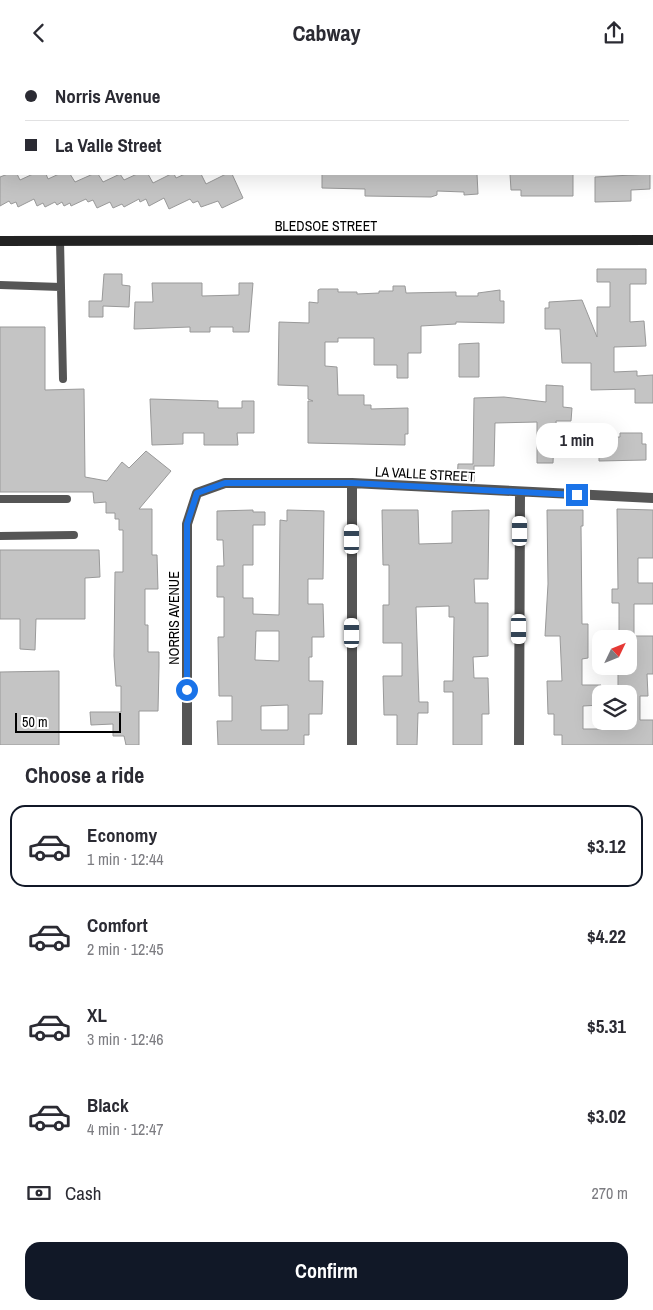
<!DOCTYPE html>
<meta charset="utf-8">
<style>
body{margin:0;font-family:"Archivo Narrow",sans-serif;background:#f2f2f3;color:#2b2b33;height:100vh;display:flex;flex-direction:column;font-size:19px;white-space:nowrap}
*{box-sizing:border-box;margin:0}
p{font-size:16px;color:#7c7c81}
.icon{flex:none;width:28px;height:28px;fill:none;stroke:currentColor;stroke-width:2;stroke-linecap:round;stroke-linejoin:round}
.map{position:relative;height:680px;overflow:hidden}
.details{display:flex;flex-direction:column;background:#fff;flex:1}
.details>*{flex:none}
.top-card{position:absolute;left:0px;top:0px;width:654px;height:110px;box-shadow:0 5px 20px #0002;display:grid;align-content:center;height:110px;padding:0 25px;background:#fff}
.needle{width:32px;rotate:47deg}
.fabs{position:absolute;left:592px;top:565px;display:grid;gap:10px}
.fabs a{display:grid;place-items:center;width:45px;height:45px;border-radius:10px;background:#fff;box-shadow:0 5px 20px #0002;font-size:25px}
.scale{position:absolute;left:15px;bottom:12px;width:106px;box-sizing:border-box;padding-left:5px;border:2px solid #000;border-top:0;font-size:14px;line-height:18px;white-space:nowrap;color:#000;-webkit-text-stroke:4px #fff;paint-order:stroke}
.end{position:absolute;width:22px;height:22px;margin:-11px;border:6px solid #1a73e8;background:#fff;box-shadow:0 0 0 2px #fff}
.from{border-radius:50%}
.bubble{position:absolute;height:35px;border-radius:15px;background:#fff;box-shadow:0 5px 20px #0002;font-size:16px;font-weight:800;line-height:35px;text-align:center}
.car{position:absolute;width:15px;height:30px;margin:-15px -8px;border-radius:6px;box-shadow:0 0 4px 1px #0007;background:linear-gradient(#fff 24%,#345 0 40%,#fff 0 76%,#345 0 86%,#fff 0)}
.top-card b{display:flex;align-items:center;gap:18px;height:48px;font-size:19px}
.top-card b+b{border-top:1px solid #e1e1e2}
.top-card i{width:12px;height:12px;background:#2b2b33}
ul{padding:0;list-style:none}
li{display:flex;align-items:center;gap:15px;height:82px;margin:0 10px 8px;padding:0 15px;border:2px solid transparent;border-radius:15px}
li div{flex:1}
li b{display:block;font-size:19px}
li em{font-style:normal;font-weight:800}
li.selected{border-color:#111827}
li>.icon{width:45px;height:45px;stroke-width:1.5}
h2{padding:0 25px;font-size:22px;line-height:60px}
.pay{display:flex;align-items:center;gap:12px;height:55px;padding:0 25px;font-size:19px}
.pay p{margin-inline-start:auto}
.button{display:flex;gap:10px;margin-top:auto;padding:10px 25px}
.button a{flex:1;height:58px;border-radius:15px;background:#111827;color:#fff;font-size:20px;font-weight:800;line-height:58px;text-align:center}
header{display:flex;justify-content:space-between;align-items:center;height:65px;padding:0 25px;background:#fff;font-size:22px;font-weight:800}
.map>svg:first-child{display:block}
.building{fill:#c4c4c4;stroke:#999;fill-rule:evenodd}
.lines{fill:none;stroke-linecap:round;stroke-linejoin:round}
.lane{stroke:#555;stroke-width:8}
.street{stroke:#555;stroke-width:10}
.secondary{stroke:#222;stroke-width:10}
.route{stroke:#1a73e8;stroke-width:6}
.labels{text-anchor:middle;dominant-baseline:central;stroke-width:4;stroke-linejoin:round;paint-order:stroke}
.street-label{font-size:14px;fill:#000;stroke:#fff}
</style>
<header><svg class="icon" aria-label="back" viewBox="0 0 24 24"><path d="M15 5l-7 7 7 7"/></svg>Cabway<svg class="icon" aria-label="share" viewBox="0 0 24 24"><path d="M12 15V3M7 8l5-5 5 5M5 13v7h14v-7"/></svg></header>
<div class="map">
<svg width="653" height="680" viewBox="0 0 653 680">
<rect width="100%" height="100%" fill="#fff"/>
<path class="building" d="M8,109H17L20,115L33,109H46L48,114L59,109H70L75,117L93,109H98L103,117L120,109L124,115L137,109H148L153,118L171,109H174L176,113L185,109H201L206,119L226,109H232L243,133L222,143L218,136L201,142L198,136L193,138L190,134L169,144L164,133L149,141L146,134L140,137L139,134L124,142L122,139L113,143L110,137L97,143L93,135L88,137L86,134L71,141L70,138L64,141L62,137L57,140L55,137L45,142L43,138L37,141L34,134L18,142L16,137L11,139L9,136L0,141V112Z
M322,109H477L478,129L464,130V127L437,126V130L431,132L365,131V124L322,123Z
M510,109H573V131H521V125H511Z
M650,109V124L631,125V136L595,137V112Z
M597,204H646V219H630V257L644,256L646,281L614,282V307L637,306V311L653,310V338H635V324L591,325V298H562L560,264H545V243H549V237L582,235L597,272V242H610V217H597Z
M104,209H122V220L130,221L129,242L103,241V252H89V236H102Z
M152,218H202V231L239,230V218H253L249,267H233V262H210V267H190V262L134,264L135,237H153Z
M393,221H405L406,228L456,227V231H478V228L500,225V236H504V258L456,257V259L421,261V288H408V313H397V300H374V273H338V277H325V301L337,302L338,330H364V340H371V344L408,343V369H405V380L308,378V336H313L308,334V321L278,320L279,257L309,258V237L318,238V225L320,224H338V227H357V229L379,228V226H393Z
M0,262H45V325L84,324L85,412L107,416L122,397L129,403L146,386L171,406L139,444H152V490H157L158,524H145V560H148V587H159V601L158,646H139V680H126L124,671H113V659L91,660L90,647H121V621H116L114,591L115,507H123V465H119V454H115V448H106V437L94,438L93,427H0Z
M479,278V312H459V279Z
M546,320L563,321V342L572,343L571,356H556L557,375H554L553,398H537V357L495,358L494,401H474V417L457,416L458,399H473L474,333L504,332L546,337Z
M150,334L218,336V343H242V336H254V368H237L238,380H204V368H183V379L152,380Z
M584,361H597V374H583Z
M620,368H642V379H646V395L599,396V373L620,372Z
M617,444L653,445V493H638V518H653V539H634V571H653V609H647L648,631H640V655H653V680H562V670H554V649H548L547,616H562L560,571H545L548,519L547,445H583V461H581L582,559H588V593L582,594V620H601V640L583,641V664H608V656H629V629H618V603L629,601V574H619V538H612V524H618Z
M253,445V447H265V460H253V500H243V533H253V549L279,550L280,455L287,456V445L324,446L323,514H308V539H323L324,572H312V592H309V616H323L322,649H309V670H304V680H218L217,656H232V631H219L218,572H224V532H217V501H224L223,475H217V446ZM256,566H279V596L255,595ZM288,640V665H261V641Z
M382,445H418L419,479L452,478V446L489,445L488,514H474L475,538H488V591L473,592L474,613H488L489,649H482V680H453V627H444V616H453L454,552H449V541L416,542L419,637H428V648H418L417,680H397V650H384L383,611H402V578H383V540H389V500H383Z
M0,485H99L100,512L85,513V554H36L35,585L20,584V554H0Z
M59,606V680H0V607Z"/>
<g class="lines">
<path class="lane" d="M60,175L61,222
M0,220L61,222L63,314
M0,434H67
M0,471L74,470"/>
<path class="street" d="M202,1V0
M0,97H1
M187,680V459L197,428L225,418H352L653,433
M352,680V418
M519,680L520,428"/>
<path class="secondary" d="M0,176L653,175"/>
</g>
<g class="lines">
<path class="route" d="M187,625V459L197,428L225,418H352L577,430"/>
</g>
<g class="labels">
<g class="street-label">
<text x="326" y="161">BLEDSOE STREET</text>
<text transform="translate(425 409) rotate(3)">LA VALLE STREET</text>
<text transform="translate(174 553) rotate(-90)">NORRIS AVENUE</text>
</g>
</g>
</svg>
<div class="fabs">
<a><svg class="needle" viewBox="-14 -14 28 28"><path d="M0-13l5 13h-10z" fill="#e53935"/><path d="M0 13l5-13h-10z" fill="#7c7c81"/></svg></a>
<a><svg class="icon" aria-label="layers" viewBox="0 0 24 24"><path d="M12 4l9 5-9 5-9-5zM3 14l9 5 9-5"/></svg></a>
</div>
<div class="scale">50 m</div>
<i class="end from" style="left:187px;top:625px"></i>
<i class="end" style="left:577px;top:430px"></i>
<div class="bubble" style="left:536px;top:358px;width:82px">1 min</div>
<i class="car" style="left:520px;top:466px;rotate:0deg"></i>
<i class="car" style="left:352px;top:474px;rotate:0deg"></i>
<i class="car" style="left:519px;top:564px;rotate:180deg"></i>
<i class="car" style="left:352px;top:568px;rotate:0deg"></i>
<div class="top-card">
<b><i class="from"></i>Norris Avenue</b>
<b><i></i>La Valle Street</b>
</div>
</div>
<section class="details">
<h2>Choose a ride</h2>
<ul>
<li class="selected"><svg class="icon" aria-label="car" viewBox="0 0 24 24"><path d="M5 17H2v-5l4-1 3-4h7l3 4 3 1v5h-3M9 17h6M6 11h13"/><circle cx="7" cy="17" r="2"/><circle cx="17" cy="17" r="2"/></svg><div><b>Economy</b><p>1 min · 12:44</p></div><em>$3.12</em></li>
<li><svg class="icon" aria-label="car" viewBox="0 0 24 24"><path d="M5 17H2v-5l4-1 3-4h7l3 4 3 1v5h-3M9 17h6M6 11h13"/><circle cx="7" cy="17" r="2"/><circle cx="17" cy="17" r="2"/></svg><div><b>Comfort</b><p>2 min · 12:45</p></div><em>$4.22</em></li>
<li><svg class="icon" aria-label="car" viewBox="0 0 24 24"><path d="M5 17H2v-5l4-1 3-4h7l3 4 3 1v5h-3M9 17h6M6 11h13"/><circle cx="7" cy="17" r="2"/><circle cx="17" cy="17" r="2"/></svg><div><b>XL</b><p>3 min · 12:46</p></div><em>$5.31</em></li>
<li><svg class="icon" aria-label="car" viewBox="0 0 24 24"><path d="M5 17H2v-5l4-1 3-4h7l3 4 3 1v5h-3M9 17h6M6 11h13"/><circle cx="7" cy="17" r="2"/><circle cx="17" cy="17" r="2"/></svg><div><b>Black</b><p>4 min · 12:47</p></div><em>$3.02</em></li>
</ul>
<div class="pay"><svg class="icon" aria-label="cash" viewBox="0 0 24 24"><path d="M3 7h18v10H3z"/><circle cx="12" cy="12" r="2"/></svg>Cash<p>270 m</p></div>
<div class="button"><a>Confirm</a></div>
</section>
